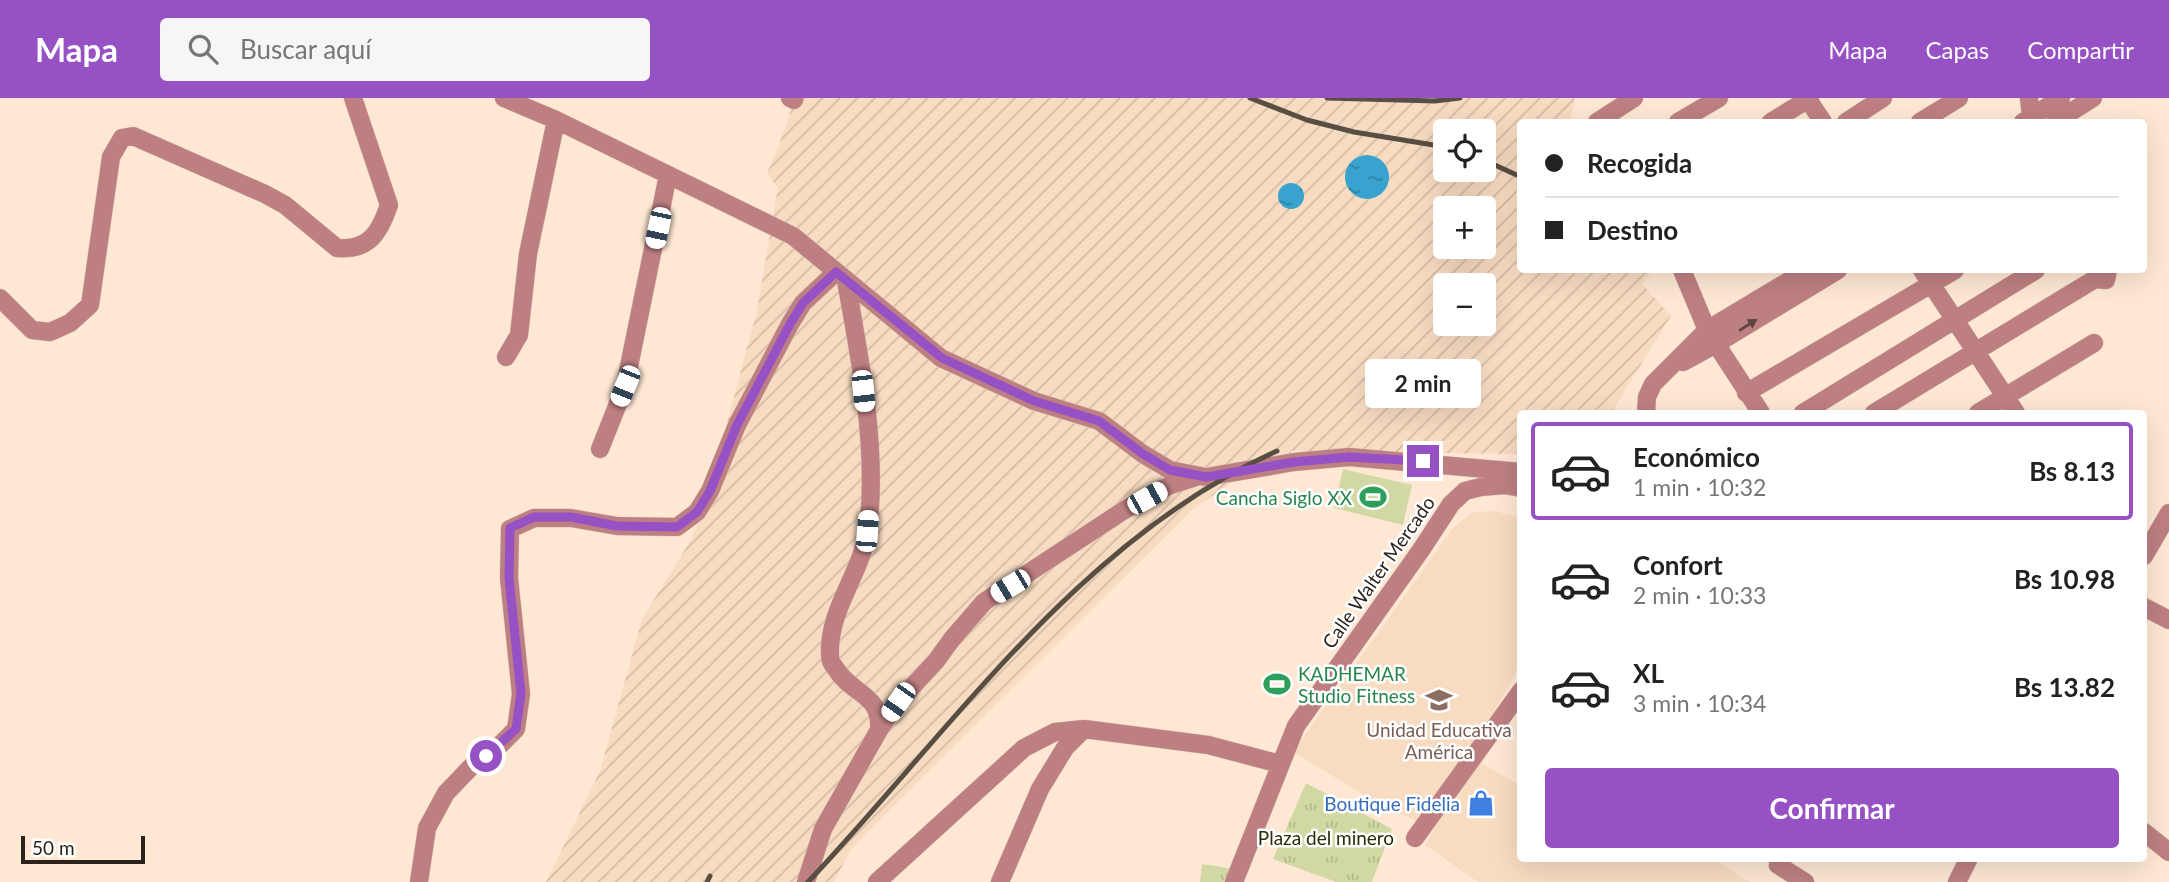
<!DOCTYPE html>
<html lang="es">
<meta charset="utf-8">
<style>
body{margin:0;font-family:Lato,sans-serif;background:#f6f6f6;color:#222;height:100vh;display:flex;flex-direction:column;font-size:26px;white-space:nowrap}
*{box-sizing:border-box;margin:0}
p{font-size:23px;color:#767676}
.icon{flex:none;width:38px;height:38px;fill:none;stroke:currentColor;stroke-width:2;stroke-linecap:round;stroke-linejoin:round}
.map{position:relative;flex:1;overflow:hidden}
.drawer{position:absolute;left:1517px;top:312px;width:630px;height:452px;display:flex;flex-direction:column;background:#fff;border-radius:7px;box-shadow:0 7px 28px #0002}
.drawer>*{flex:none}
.top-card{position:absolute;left:1517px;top:21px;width:630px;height:154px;border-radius:7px;box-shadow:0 7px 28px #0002;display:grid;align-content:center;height:154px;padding:0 28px;background:#fff}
.tools{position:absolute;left:1433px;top:21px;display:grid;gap:14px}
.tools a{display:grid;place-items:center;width:63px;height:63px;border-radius:7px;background:#fff;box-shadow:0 7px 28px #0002;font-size:35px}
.scale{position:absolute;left:21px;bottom:18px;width:124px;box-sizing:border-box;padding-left:7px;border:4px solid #2b231b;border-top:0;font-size:19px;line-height:24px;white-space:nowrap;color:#2b231b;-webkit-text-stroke:5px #fff;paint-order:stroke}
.end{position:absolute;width:32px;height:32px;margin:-16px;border:9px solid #9651c5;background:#fff;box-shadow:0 0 0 4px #fff}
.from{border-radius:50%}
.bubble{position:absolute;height:49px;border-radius:7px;background:#fff;box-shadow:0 7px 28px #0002;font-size:23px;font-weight:700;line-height:49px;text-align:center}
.car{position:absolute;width:21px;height:42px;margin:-21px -10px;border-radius:9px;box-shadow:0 0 5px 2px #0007;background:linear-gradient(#fff 24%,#345 0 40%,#fff 0 76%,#345 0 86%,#fff 0)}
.top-card b{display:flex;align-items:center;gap:24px;height:66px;font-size:26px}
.top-card b+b{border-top:2px solid #e0e0e0}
.top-card i{width:18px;height:18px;background:#222}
ul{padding:12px 0 0;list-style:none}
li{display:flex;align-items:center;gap:21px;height:98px;margin:0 14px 10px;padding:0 14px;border:4px solid transparent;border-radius:7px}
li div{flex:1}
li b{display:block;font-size:26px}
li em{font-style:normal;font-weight:700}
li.on{border-color:#9651c5}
li>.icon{width:63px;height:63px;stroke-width:1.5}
.action{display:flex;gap:14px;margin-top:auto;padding:14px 28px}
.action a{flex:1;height:80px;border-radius:7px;background:#9651c5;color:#fff;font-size:28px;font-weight:700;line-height:80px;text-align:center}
header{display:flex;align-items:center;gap:42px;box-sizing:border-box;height:98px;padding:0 35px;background:#9651c5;color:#fff}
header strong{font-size:33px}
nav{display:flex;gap:38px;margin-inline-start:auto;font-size:24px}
.search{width:490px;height:63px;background:#f6f6f6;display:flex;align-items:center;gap:18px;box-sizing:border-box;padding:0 24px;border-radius:7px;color:#767676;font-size:26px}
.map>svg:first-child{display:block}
.built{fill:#f8dcc2}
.industrial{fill:url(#industrial-furrows);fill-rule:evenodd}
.grass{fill:#d1d8a3}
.park{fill:url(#park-tufts)}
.water{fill:url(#water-ripples)}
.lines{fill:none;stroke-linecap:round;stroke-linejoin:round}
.minor-casing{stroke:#d8c5b3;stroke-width:19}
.minor{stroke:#be7f82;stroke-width:18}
.rail{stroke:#594e43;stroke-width:5}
.oneway{fill:#5e433f}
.route{stroke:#9651c5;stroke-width:9}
.labels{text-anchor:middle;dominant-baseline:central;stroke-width:5;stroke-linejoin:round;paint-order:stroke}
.leisure-label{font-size:19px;fill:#27864d;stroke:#fff;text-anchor:end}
.street-label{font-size:19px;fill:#2b231b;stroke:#fff}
.education-label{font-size:19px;fill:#785e54;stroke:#fff}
.shop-label{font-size:19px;fill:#366cbe;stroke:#fff;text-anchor:end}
.park-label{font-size:19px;fill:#292c05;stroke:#fff}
</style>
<header>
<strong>Mapa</strong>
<div class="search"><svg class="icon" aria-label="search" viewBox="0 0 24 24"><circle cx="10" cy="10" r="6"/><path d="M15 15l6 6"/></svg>Buscar aquí</div>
<nav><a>Mapa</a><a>Capas</a><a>Compartir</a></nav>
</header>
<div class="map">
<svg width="2169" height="784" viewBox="0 0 2169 784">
<defs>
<pattern id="industrial-furrows" width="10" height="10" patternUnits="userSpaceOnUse" patternTransform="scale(1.75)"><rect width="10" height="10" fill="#f8dcc2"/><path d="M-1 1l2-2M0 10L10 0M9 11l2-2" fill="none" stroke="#d5bca6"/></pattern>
<pattern id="park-tufts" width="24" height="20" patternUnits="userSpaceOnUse" patternTransform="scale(1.75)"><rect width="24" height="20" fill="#d1d8a3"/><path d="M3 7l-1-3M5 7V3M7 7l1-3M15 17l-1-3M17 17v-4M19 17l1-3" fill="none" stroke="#b4b98c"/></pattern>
<pattern id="water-ripples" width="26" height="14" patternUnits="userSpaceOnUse" patternTransform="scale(1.75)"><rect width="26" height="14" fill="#37a3ce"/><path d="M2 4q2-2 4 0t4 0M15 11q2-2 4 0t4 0" fill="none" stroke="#2f84a6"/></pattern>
</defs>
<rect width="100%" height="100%" fill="#fee8d4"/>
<path class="built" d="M1496,413L1521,421V566L1481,636L1422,725L1382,708L1293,654L1452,431L1472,414Z
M1473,660L1521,688V760H1712L1750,784H1478L1425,747Z"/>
<path class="industrial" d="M790,0H1575L1570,24H1521V172H1653L1642,186L1671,218L1611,315H1521V356L1291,353L1290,358L1240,379L1193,411L851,751L834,784H546L600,673L642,521L691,442L717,377L727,325L757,212L778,90L767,76L784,33L794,2ZM1446,33H1484V72H1446ZM1446,110H1484V149H1446ZM1446,187H1484V226H1446Z"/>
<path class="grass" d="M1343,371L1412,387L1403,427L1334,410Z"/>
<path class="park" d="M1306,685L1392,731L1372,784H1336L1273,761Z
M1202,766L1234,771L1231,784H1200Z"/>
<path class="water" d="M1345 79a22 22 0 1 1 44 0a22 22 0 1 1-44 0Z
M1278 98a13 13 0 1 1 26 0a13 13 0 1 1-26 0Z"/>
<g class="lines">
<g class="minor-casing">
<path id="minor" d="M504,0L556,22L793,138L941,260L1034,303L1099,323L1143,356L1170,372L1206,379L1294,364L1349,359L1521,374
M790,0L794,2
M1807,0L1823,24
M2029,0L2031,19L2034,24
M1597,24L1634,0
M1678,24L1719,0
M1771,24L1810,0
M1846,24L1883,0
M1920,24L1959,0
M2023,24L2061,0
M2055,24L2093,0
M1682,172L1707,232L1761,315
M1922,172L2016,315
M846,183C860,261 878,351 868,431C862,475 828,511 830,557C830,563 832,566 836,571C852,597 882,596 879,632
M0,200L32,232L50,234L70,225L90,207L111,59L122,40L133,38L265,96L285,107L337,150C369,153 380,134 389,107L353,0
M506,259L519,237L528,156L556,22
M1683,264L1716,246L1838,172
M1746,295L1955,172
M1646,315L1647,299L1653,286L1707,232L1807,172
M1803,315L2036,172
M1874,315L2095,181L2106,182L2108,172
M1978,315L2094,245
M600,351L625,288L668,77
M2144,458L2169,415
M2144,509L2169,522
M2144,734L2169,754
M1415,740L1521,593
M1780,760L1778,767L1805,784
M419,784L427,730L446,695L472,668L499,648L516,631L521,596L509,480L510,431L534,420H571L617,428L677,429L697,414L710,393L737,327L790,226L803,205L836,174
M806,784L823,731L879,632L898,604L936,563L952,541L984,504L1126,411L1168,388L1196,379
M877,784L1024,650L1055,634L1084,631L1208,647L1280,666
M1000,784L1040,691L1065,650L1084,631
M1234,784L1296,628L1421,452L1451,406L1465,393L1481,389L1505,387L1521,390
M1957,784L1969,760"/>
</g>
<use href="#minor" class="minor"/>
<path class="rail" d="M1250,0L1307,22L1354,34L1446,49
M1327,0L1435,3L1460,0
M1484,62L1521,79
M707,784L710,778
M808,784C953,630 1079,442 1277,353"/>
</g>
<defs><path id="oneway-solid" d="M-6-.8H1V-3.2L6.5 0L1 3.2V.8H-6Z" transform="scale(1.75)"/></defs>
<use class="oneway" href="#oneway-solid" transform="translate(1748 227) rotate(-32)"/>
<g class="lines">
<path class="route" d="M486,658L516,631L521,596L509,480L510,430L534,419H571L617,428L677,429L697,414L710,393L737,327L790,226L803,205L836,174L942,260L1034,303L1099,323L1143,356L1170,372L1206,379L1294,364L1349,359L1423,363"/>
</g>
<defs>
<g id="stadium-bare" transform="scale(2.1)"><path d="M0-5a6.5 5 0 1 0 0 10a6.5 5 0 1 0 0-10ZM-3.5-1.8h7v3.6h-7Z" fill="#2e9e5b" stroke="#fff" stroke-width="2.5" paint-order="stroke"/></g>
<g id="school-bare" transform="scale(2.1)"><path d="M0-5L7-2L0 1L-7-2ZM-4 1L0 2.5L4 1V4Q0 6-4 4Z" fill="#8d6e63" stroke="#fff" stroke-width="2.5" paint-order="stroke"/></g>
<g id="shop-bare" transform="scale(2.1)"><path d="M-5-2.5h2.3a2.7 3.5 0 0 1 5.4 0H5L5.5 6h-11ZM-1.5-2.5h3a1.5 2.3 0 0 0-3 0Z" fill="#3f7fe0" stroke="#fff" stroke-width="2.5" paint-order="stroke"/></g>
</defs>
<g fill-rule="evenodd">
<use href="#stadium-bare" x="1373" y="399"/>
<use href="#stadium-bare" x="1277" y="586"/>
<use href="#school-bare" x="1439" y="602"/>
<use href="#shop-bare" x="1481" y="705"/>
</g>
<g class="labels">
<g class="leisure-label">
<text x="1352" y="399">Cancha Siglo XX</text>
<text x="1298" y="575" text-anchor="start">KADHEMAR<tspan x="1298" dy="22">Studio Fitness</tspan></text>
</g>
<g class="street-label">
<text transform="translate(1378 474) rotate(-55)">Calle Walter Mercado</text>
</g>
<g class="education-label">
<text x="1439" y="631">Unidad Educativa<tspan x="1439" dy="22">América</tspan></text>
</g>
<g class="shop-label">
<text x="1460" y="705">Boutique Fidelia</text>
</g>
<g class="park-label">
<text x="1326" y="739">Plaza del minero</text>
</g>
</g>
</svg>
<div class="tools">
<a><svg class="icon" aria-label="locate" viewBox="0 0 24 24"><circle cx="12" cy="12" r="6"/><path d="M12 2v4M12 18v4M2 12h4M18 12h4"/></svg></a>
<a>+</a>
<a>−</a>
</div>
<div class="scale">50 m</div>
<i class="end from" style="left:486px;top:658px"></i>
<i class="end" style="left:1423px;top:363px"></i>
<div class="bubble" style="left:1365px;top:261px;width:116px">2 min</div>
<i class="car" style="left:658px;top:130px;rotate:192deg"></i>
<i class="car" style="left:625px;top:288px;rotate:202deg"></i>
<i class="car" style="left:863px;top:293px;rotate:174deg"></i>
<i class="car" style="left:1147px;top:400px;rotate:61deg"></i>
<i class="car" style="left:867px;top:433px;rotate:4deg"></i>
<i class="car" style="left:1010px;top:488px;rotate:239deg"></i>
<i class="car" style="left:898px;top:604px;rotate:215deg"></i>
<div class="top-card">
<b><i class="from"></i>Recogida</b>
<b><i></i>Destino</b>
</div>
<section class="drawer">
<ul>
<li class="on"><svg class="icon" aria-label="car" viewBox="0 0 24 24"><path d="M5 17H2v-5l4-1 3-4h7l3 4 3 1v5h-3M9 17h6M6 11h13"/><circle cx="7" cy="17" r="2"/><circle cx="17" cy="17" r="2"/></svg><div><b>Económico</b><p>1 min · 10:32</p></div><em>Bs 8.13</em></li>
<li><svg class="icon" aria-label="car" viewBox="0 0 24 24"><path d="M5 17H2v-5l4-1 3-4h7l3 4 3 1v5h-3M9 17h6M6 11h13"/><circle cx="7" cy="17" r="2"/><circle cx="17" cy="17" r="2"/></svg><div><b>Confort</b><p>2 min · 10:33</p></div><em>Bs 10.98</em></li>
<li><svg class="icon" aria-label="car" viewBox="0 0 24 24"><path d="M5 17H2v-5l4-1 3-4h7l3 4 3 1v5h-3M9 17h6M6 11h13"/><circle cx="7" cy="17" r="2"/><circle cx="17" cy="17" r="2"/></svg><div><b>XL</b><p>3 min · 10:34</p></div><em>Bs 13.82</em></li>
</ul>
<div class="action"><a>Confirmar</a></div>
</section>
</div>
